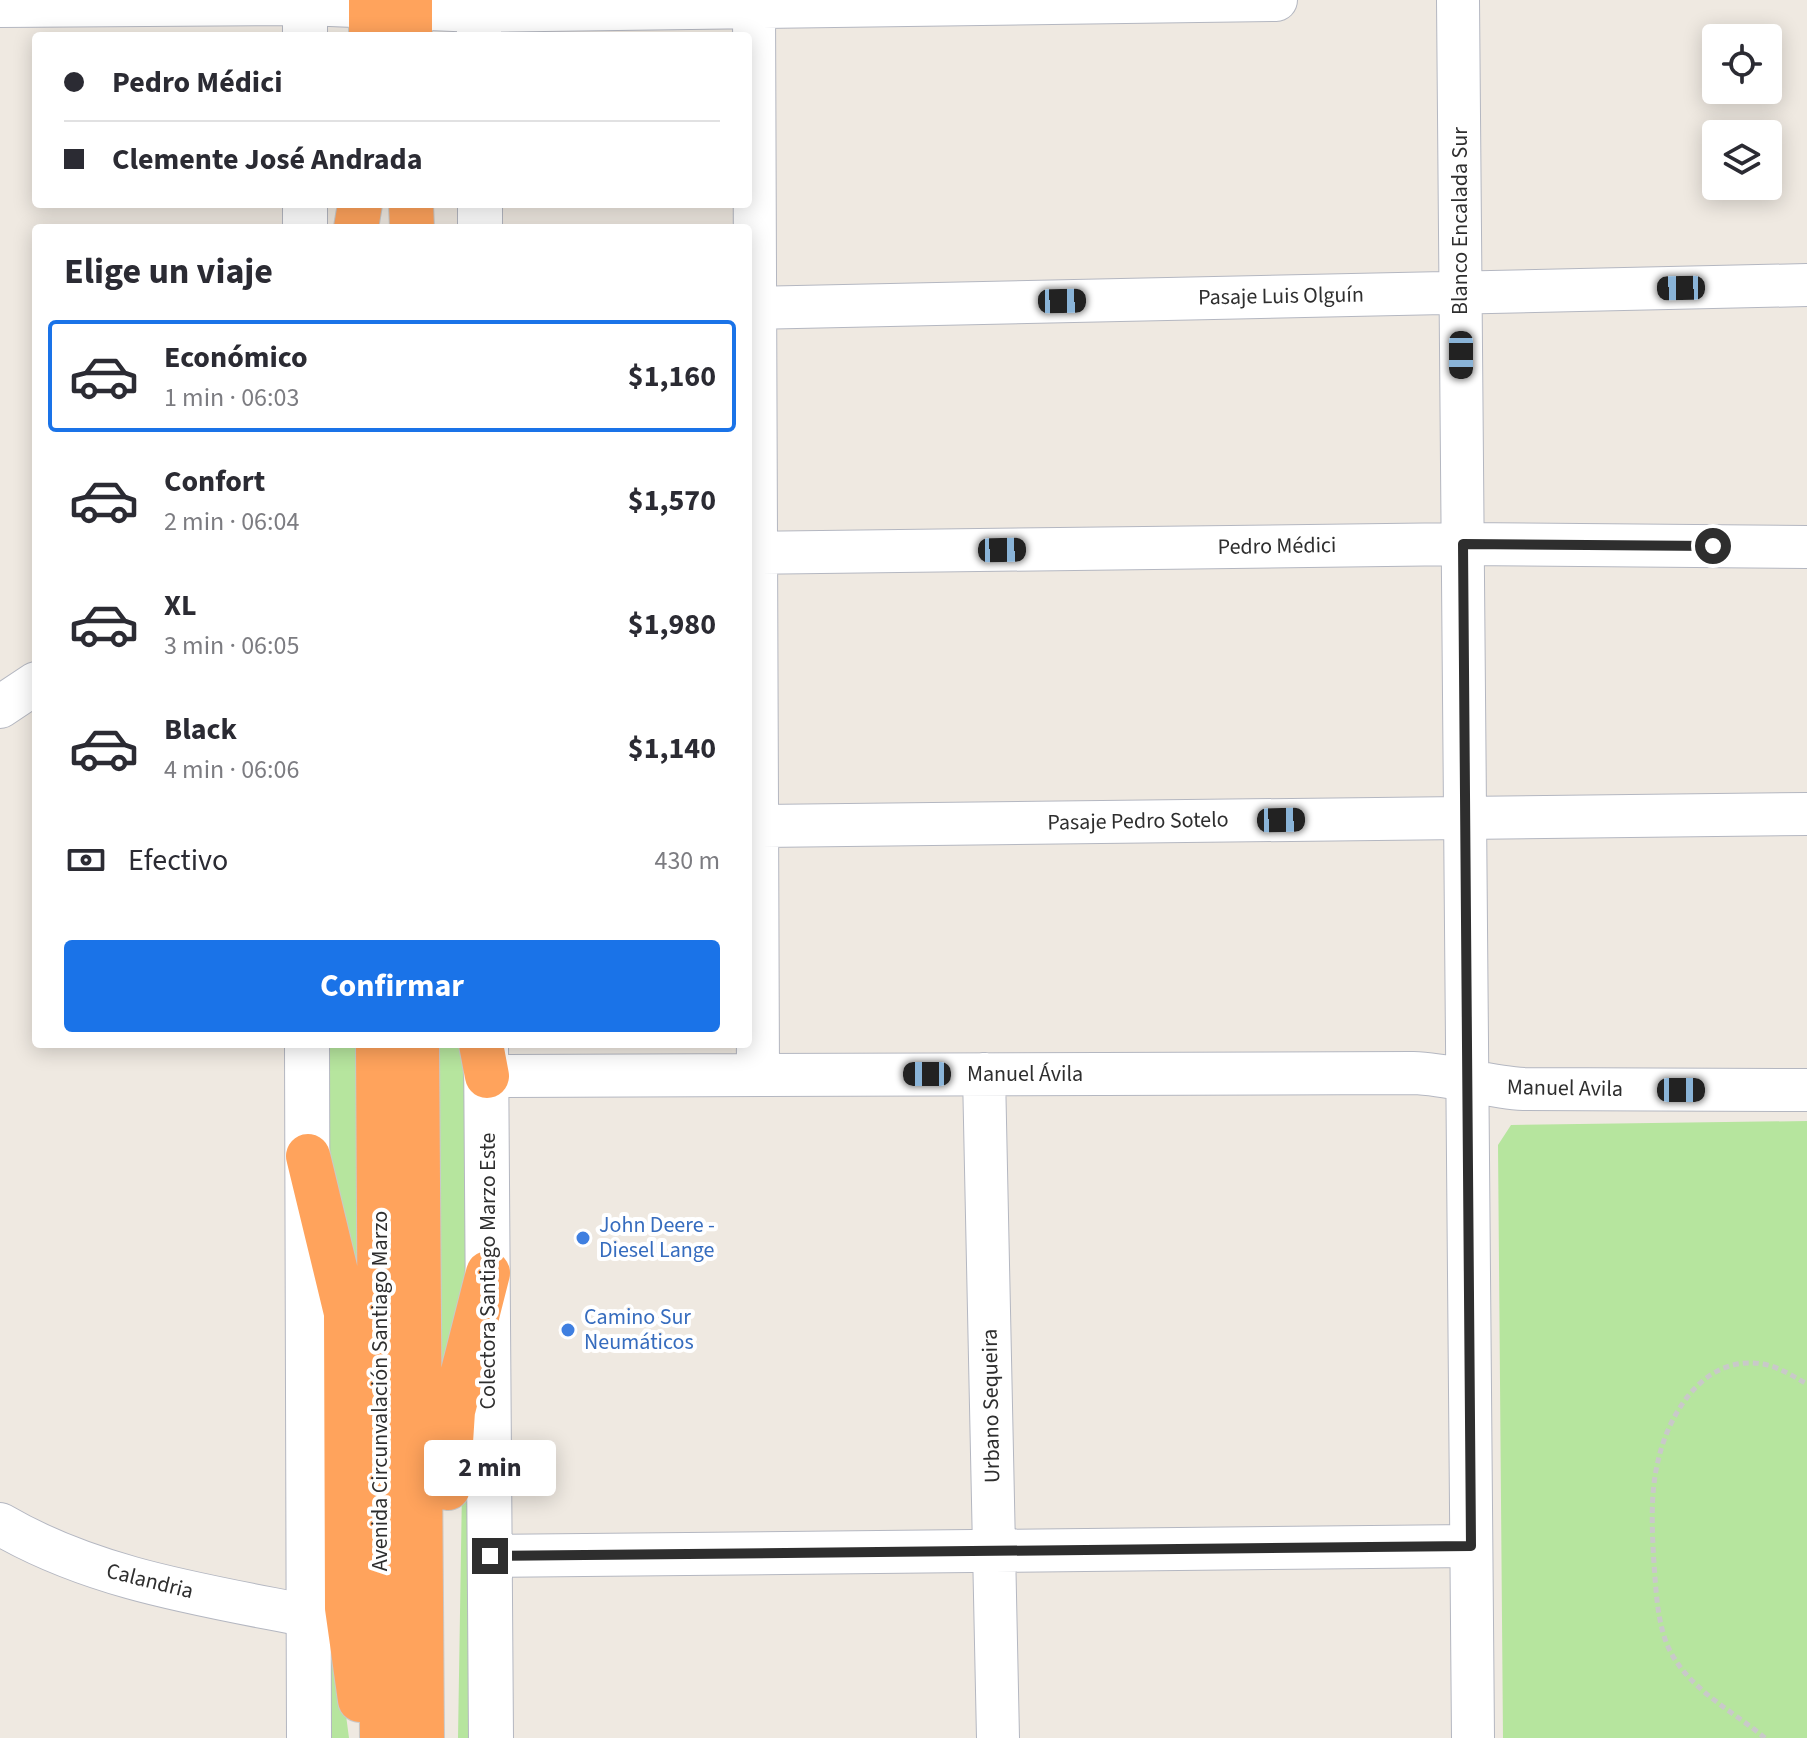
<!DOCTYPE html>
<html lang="es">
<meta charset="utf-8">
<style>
body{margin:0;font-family:"Source Sans 3",sans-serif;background:#f2f2f3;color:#2b2b33;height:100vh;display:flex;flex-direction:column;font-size:30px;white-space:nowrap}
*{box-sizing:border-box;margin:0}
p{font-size:26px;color:#7c7c81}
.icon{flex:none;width:44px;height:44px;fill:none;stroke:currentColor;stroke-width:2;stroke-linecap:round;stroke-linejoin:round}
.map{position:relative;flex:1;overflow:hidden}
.drawer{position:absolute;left:32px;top:224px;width:720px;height:824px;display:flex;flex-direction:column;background:#fff;border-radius:8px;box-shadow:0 4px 20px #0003}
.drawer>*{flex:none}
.guide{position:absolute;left:32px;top:32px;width:720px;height:176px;border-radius:8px;box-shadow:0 4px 20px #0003;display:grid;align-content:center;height:176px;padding:0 32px;background:#fff}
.buttons{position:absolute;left:1702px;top:24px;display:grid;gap:16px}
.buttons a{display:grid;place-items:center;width:80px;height:80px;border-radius:8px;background:#fff;box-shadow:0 4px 20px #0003;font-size:40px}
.end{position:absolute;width:36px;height:36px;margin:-18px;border:10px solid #2e2e2e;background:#fff;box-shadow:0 0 0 4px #fff}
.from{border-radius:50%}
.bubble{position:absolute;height:56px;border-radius:8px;background:#fff;box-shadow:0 4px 20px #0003;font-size:26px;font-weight:700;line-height:56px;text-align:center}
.car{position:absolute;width:24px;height:48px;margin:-24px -12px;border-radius:10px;box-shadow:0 0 6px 2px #0007;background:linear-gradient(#222 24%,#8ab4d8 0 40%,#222 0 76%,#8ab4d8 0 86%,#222 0)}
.guide b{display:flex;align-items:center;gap:28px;height:76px;font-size:30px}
.guide b+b{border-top:2px solid #e1e1e2}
.guide i{width:20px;height:20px;background:#2b2b33}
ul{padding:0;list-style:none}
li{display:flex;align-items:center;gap:24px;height:112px;margin:0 16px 12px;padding:0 16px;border:4px solid transparent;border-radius:8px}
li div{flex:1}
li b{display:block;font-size:30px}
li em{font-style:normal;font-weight:700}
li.current{border-color:#1a73e8}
li>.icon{width:72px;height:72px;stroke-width:1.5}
h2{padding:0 32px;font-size:36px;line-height:96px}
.pay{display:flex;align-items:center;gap:20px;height:88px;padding:0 32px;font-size:30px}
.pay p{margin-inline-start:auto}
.action{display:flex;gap:16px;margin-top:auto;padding:16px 32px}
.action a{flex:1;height:92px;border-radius:8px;background:#1a73e8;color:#fff;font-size:32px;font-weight:700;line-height:92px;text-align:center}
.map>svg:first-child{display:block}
.green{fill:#b6e59e}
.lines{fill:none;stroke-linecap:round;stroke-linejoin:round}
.street-casing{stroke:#b4b7c1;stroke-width:44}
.secondary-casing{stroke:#b4b7c1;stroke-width:46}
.highway-casing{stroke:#c9c9c9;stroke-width:46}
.path{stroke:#c9c9c9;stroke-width:5;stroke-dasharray:6 4;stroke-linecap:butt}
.street{stroke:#fff;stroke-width:42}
.secondary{stroke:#fff;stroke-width:44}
.highway{stroke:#ffa35c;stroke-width:44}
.route{stroke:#2e2e2e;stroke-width:10}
.shop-dot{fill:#3f7fe0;stroke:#fff;stroke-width:3}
.labels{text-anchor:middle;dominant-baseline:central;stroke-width:8;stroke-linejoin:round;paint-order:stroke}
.street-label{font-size:22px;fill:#2e2e2e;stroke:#fff}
.shop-label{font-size:22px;fill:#366cbe;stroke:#fff;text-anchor:start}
</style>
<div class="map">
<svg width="1807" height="1738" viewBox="0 0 1807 1738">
<rect width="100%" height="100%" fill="#efe9e1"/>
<path class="green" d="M326,1044H356L359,1289L329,1167Z
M433,1044H465L467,1264L441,1406Z
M1807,1121V1738H1503L1498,1145L1511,1125Z
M326,1314L335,1632L349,1738H324Z
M468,1422L473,1738H458L463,1426Z"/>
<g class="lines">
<g class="street-casing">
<path id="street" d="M1458,0L1473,1738
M0,6L305,4L479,11L1276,0
M754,7L758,1075
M755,308L1807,285
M748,553L1463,544L1807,547
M0,707L36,683
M757,826L1807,814
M984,1074L998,1738
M487,1076L1413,1073C1451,1074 1486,1087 1524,1089L1807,1090
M0,1524C94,1579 203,1595 309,1616
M490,1556L1471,1546"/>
</g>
<g class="secondary-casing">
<path id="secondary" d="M305,0V36
M479,0V36
M305,204V228
M480,204V228
M307,1044L309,1738
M486,1044L491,1738"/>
</g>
<g class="highway-casing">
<path id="highway" d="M371,0V36
M410,0V36
M411,204L412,228
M356,228L360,204
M378,1044L382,1738
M417,1044L422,1738
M481,1044L487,1076
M308,1156L346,1313L347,1608L360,1700
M448,1488L453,1411L488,1273"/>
</g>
<path class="path" d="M1765,1738C1729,1708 1684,1687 1666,1642C1657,1617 1656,1590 1654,1564C1652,1530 1650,1494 1658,1461C1669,1412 1705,1354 1763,1364C1779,1367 1793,1376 1807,1384"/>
<use href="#street" class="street"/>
<use href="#secondary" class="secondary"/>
<use href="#highway" class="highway"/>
</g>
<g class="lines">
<path class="route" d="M490,1556L1471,1546L1463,544L1713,546"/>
</g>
<g class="shop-dot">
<circle cx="583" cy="1238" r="8"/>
<circle cx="568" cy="1330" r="8"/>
</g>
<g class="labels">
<g class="street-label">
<text transform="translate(1460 221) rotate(-90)">Blanco Encalada Sur</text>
<text transform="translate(1281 296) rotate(-1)">Pasaje Luis Olguín</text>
<text transform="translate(1277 546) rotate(-1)">Pedro Médici</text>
<text transform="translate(1138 821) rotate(-1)">Pasaje Pedro Sotelo</text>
<text x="1025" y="1074">Manuel Ávila</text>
<text transform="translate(1565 1088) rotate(1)">Manuel Avila</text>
<text transform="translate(488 1271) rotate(-90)">Colectora Santiago Marzo Este</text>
<text transform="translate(380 1391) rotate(-90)">Avenida Circunvalación Santiago Marzo</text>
<text transform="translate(991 1406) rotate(-91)">Urbano Sequeira</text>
<text transform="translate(150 1581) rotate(14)">Calandria</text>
</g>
<g class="shop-label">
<text x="599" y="1225">John Deere -<tspan x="599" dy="25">Diesel Lange</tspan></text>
<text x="584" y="1317">Camino Sur<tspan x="584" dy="25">Neumáticos</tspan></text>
</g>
</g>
</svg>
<div class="buttons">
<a><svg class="icon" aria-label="locate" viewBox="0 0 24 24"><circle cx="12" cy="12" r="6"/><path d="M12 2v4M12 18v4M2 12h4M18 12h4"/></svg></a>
<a><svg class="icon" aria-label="layers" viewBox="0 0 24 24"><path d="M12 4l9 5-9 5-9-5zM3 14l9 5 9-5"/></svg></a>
</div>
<i class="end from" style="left:1713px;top:546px"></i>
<i class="end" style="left:490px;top:1556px"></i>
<div class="bubble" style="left:424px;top:1440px;width:132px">2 min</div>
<i class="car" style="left:1681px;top:288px;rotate:269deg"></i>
<i class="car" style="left:1062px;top:301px;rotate:89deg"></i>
<i class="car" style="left:1461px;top:355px;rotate:180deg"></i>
<i class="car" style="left:1002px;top:550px;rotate:89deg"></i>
<i class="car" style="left:1281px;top:820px;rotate:89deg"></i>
<i class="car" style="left:927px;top:1074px;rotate:270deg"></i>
<i class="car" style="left:1681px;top:1090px;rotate:90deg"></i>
<div class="guide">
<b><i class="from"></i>Pedro Médici</b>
<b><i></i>Clemente José Andrada</b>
</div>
<section class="drawer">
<h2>Elige un viaje</h2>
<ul>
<li class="current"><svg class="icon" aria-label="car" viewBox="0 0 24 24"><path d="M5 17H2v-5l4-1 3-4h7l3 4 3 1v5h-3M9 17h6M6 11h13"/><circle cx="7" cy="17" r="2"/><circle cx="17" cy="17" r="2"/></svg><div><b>Económico</b><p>1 min · 06:03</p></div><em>$1,160</em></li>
<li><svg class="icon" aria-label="car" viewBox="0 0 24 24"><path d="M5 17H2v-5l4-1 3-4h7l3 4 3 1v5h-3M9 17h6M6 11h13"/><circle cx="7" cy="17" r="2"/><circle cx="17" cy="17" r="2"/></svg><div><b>Confort</b><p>2 min · 06:04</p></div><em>$1,570</em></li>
<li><svg class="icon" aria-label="car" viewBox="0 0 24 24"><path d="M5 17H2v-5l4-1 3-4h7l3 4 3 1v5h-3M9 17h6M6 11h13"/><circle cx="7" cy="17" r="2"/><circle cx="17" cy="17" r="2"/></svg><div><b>XL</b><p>3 min · 06:05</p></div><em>$1,980</em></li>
<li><svg class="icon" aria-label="car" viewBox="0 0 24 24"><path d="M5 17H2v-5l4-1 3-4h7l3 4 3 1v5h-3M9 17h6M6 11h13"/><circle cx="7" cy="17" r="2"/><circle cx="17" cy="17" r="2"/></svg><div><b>Black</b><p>4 min · 06:06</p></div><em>$1,140</em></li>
</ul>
<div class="pay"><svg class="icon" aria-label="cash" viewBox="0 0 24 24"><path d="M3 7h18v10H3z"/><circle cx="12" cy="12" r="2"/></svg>Efectivo<p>430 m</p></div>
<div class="action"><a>Confirmar</a></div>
</section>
</div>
